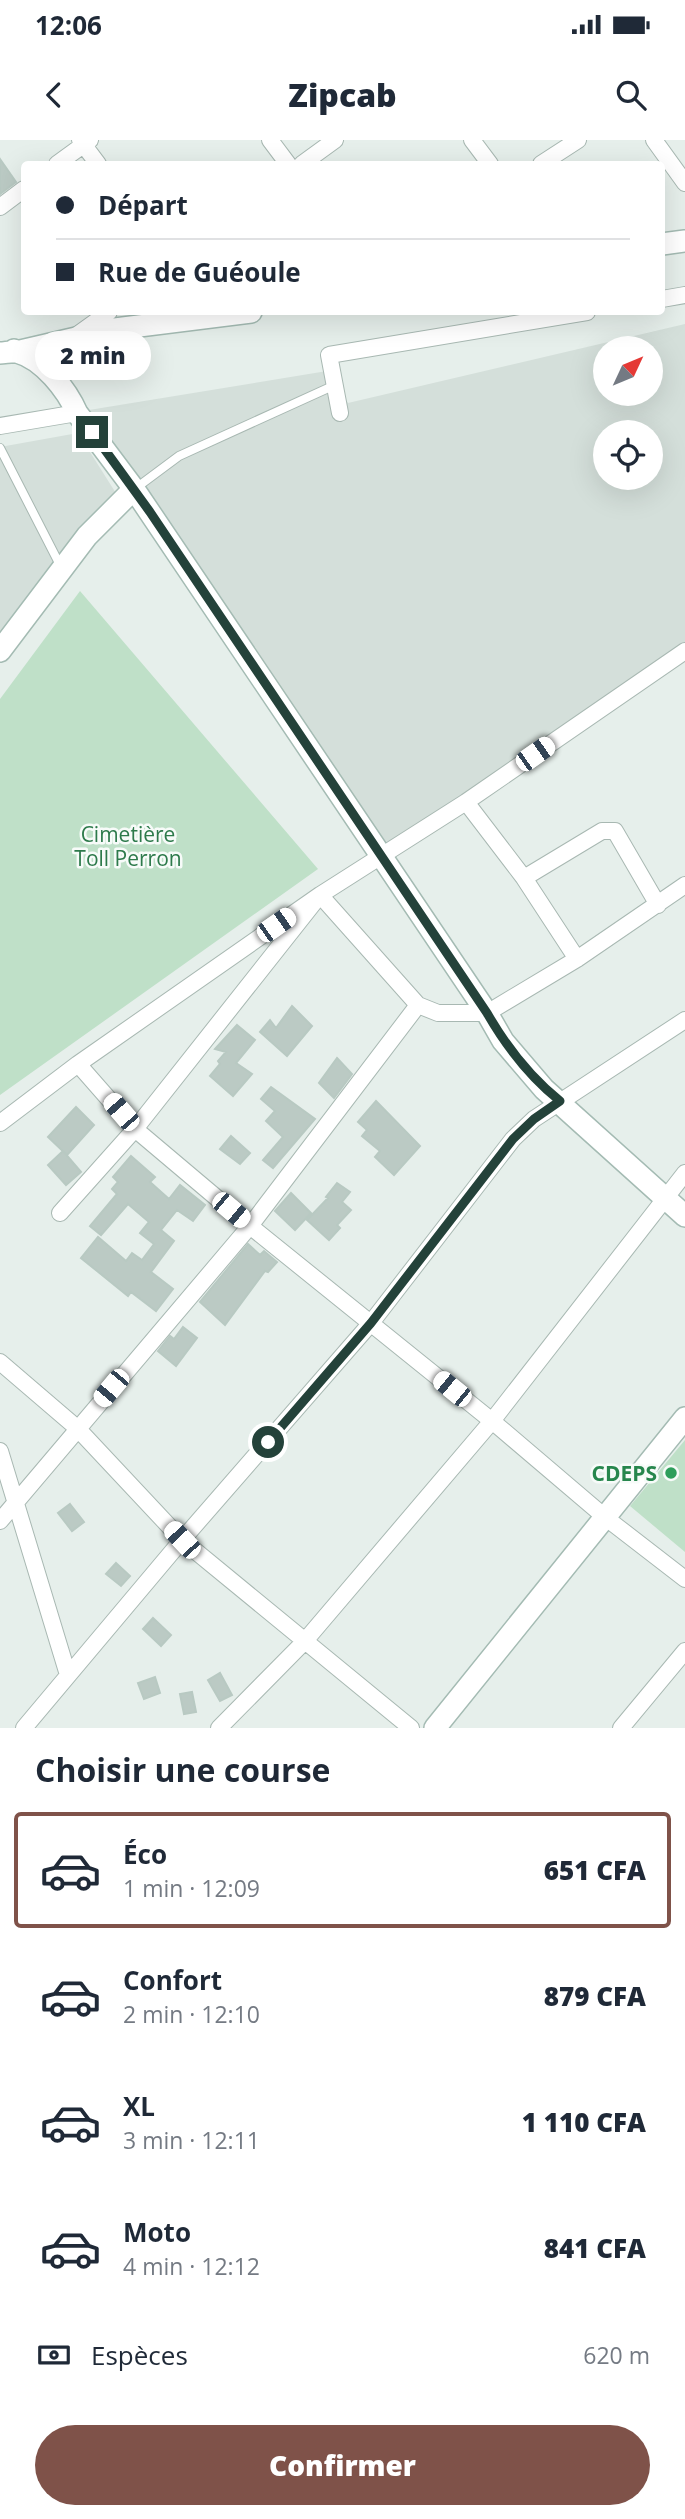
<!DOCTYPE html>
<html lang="fr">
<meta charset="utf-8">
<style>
body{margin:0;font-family:"Open Sans",sans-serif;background:#f6f6f7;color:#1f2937;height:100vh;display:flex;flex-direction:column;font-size:26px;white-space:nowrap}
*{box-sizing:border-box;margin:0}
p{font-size:23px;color:#747a83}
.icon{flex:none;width:38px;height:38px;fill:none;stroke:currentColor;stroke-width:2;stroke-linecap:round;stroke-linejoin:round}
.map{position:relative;height:1588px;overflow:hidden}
.sheet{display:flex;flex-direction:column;background:#fff;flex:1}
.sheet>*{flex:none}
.guide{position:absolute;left:21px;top:21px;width:644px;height:154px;border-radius:7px;box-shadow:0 7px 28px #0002;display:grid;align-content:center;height:154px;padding:0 35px;background:#fff}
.needle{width:46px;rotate:46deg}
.controls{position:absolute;left:593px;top:196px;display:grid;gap:14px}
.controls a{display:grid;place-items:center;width:70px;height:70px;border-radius:50%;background:#fff;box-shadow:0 7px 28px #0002;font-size:35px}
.end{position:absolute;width:32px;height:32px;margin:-16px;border:9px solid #24423a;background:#fff;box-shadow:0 0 0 4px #fff}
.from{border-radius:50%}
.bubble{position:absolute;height:49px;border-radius:24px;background:#fff;box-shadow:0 7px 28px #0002;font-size:23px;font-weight:800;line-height:49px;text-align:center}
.car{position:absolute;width:21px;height:42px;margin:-21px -10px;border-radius:9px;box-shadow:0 0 5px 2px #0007;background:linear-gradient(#fff 24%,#345 0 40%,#fff 0 76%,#345 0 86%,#fff 0)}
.guide b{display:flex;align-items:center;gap:24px;height:66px;font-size:26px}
.guide b+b{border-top:2px solid #e0e1e3}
.guide i{width:18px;height:18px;background:#1f2937}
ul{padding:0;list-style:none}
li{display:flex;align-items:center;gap:21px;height:116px;margin:0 14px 10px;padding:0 21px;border:4px solid transparent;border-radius:7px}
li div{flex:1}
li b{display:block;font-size:26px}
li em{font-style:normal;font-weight:800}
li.selected{border-color:#7f5249}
li>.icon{width:63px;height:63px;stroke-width:1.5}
h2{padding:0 35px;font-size:32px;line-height:84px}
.pay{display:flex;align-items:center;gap:18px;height:77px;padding:0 35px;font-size:26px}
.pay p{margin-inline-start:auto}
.primary-button{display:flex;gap:14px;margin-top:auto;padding:14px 35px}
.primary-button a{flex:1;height:80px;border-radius:42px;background:#7f5249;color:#fff;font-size:28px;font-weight:800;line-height:80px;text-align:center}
.status{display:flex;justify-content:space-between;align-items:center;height:49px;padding:0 35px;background:#fff;direction:ltr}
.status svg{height:19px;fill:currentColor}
header{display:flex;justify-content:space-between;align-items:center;height:91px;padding:0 35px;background:#fff;font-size:32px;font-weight:800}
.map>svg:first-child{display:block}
.built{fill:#d4dfda;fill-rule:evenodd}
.green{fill:#bfe0c8}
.building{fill:#bbcac4;stroke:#b8c9c2;stroke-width:2}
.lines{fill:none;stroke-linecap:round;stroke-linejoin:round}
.lane-casing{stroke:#a8b8b2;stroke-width:10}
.street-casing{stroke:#a8b8b2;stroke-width:18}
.secondary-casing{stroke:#a4bbb3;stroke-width:24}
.lane{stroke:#fff;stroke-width:8}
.street{stroke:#fff;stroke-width:16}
.secondary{stroke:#fff;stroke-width:21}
.route{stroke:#24423a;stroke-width:9}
.leisure-dot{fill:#2e9e5b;stroke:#f7fbf9;stroke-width:2.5}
.labels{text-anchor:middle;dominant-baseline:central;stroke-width:5;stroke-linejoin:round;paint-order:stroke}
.park-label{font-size:21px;fill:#2d7a4b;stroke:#f7fbf9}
.leisure-label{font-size:21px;font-weight:bold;fill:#27864d;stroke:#f7fbf9;text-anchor:end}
</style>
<div class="status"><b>12:06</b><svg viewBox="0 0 49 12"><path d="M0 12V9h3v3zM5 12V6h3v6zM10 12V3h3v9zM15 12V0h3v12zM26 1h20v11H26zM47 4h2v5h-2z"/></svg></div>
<header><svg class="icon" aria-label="back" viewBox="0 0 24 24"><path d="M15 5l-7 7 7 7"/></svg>Zipcab<svg class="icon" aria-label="search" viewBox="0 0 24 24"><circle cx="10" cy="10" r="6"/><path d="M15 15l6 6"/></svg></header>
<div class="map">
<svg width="685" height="1588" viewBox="0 0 685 1588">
<rect width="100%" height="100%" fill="#e6efeb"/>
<path class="built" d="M685,184V516L385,718L89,270L327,231L348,263ZM606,208H651V254H606ZM606,292H651V338H606Z
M78,293L119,358L0,498V307Z"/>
<path class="green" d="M80,451L318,729L0,955V559Z
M685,1300V1412L630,1366Z"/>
<path class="building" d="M0,19L16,42L0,54Z
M292,866L312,886L287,916L260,892L270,880L276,888Z
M237,885L255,900L236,923L252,934L233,956L210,936L220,924L218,921L226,912L215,909Z
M337,918L352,934L334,958L319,943Z
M271,947L315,979L273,1028L263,1020L283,997L266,981L275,971L261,959Z
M376,961L420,1006L394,1035L375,1017L380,1011L362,996L367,990L358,982Z
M76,967L94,985L67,1015L48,997Z
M231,996L250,1013L240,1024L220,1009Z
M63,1011L81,1032L66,1045L48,1025Z
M131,1016L155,1037L150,1042L169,1059L180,1045L205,1065L193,1081L177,1070L161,1090L174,1101L151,1132L173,1149L156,1171L131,1152L128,1156L81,1118L98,1097L126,1121L132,1113L142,1120L154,1104L140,1093L149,1082L128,1064L101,1095L90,1086L117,1054L112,1049L118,1042L113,1037Z
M337,1043L350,1052L342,1062L351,1070L337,1085L340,1088L329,1100L307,1080L328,1058L326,1057Z
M291,1053L311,1073L295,1090L275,1071Z
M248,1104L260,1115L264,1111L277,1122L268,1132L265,1131L225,1185L200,1162Z
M183,1187L197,1198L176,1226L158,1211L170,1196L174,1199Z
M70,1364L84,1382L72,1391L58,1373Z
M116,1423L130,1436L121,1446L106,1434Z
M153,1478L171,1495L161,1506L143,1489Z
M220,1533L232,1555L220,1561L208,1540Z
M155,1537L160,1553L144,1559L138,1543Z
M192,1552L196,1572L184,1574L180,1554Z"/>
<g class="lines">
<g class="lane-casing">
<path id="lane" d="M0,308L61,427
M136,348L179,316L335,245"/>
</g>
<g class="street-casing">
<path id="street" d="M80,0L98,24
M270,0L288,24
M472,0L490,24
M654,0L685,43
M57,24L90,0
M302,24L335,0
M541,24L578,0
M0,67L24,49
M662,159L685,155
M77,195L109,172
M340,273L329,215L587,172
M0,286L77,273
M466,662L524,738L577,819
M524,738L602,691H615L658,765
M78,924L135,989L250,1086L492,1281L606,1378L685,1439
M0,983L78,924L320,755L466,662L685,511
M60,1073L135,989L320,755L418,865L438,873H487L577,819L685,745
M0,1222L77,1288L182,1400L411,1588
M0,1311L68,1535
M0,1381L250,1086L418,865
M24,1588L182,1400L371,1183L513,999L534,979L685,880
M219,1588L304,1502L492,1281L685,1033
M621,1588L685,1511"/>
</g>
<g class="secondary-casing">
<path id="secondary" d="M662,104L685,101
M14,210L16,212L115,189L251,172
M0,213C5,213 12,211 17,212C43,219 67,250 77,273L134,349L487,873L503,901L544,949L685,1076
M0,511L87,396L134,349
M435,1588L685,1278"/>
</g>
<use href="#lane" class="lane"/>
<use href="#street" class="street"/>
<use href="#secondary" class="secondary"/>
</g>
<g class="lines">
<path class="route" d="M92,292L150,372L487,873C506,906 530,937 560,961L534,979L513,999L371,1183L268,1302"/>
</g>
<circle class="leisure-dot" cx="671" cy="1333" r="7"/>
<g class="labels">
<g class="park-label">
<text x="128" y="694">Cimetière<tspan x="128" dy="24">Toll Perron</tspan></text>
</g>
<g class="leisure-label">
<text x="657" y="1333">CDEPS</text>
</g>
</g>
</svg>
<div class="controls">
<a><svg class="needle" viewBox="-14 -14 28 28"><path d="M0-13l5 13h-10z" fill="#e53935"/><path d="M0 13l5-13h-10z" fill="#747a83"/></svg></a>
<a><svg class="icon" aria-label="locate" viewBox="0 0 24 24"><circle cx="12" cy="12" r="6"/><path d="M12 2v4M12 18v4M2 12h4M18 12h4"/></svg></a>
</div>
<i class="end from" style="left:268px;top:1302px"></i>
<i class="end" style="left:92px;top:292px"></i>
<div class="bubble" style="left:35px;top:191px;width:116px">2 min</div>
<i class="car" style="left:535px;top:614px;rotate:55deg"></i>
<i class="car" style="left:276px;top:785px;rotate:55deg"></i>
<i class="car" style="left:121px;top:972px;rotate:319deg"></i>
<i class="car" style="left:231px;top:1070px;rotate:130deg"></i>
<i class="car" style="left:111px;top:1248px;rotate:220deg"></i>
<i class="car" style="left:452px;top:1249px;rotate:309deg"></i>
<i class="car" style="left:182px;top:1400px;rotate:317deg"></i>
<div class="guide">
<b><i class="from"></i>Départ</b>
<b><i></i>Rue de Guéoule</b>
</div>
</div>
<section class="sheet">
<h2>Choisir une course</h2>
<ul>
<li class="selected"><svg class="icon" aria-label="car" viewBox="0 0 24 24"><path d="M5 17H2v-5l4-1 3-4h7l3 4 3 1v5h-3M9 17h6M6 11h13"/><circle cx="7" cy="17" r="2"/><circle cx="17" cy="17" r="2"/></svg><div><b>Éco</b><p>1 min · 12:09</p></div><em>651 CFA</em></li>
<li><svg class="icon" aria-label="car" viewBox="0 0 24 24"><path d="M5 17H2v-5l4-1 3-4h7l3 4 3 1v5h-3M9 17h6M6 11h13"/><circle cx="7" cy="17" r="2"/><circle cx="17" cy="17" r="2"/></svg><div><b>Confort</b><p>2 min · 12:10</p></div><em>879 CFA</em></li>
<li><svg class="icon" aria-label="car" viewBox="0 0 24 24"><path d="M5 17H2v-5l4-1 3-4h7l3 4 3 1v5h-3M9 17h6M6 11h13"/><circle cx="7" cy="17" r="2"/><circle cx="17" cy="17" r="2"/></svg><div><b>XL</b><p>3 min · 12:11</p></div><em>1 110 CFA</em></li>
<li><svg class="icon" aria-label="car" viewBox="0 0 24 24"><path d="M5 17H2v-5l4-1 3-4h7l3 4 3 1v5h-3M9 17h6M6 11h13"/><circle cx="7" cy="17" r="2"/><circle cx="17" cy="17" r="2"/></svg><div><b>Moto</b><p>4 min · 12:12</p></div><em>841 CFA</em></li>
</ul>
<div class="pay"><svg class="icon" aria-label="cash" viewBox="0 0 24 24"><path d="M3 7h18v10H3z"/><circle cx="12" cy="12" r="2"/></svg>Espèces<p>620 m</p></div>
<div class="primary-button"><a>Confirmer</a></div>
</section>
